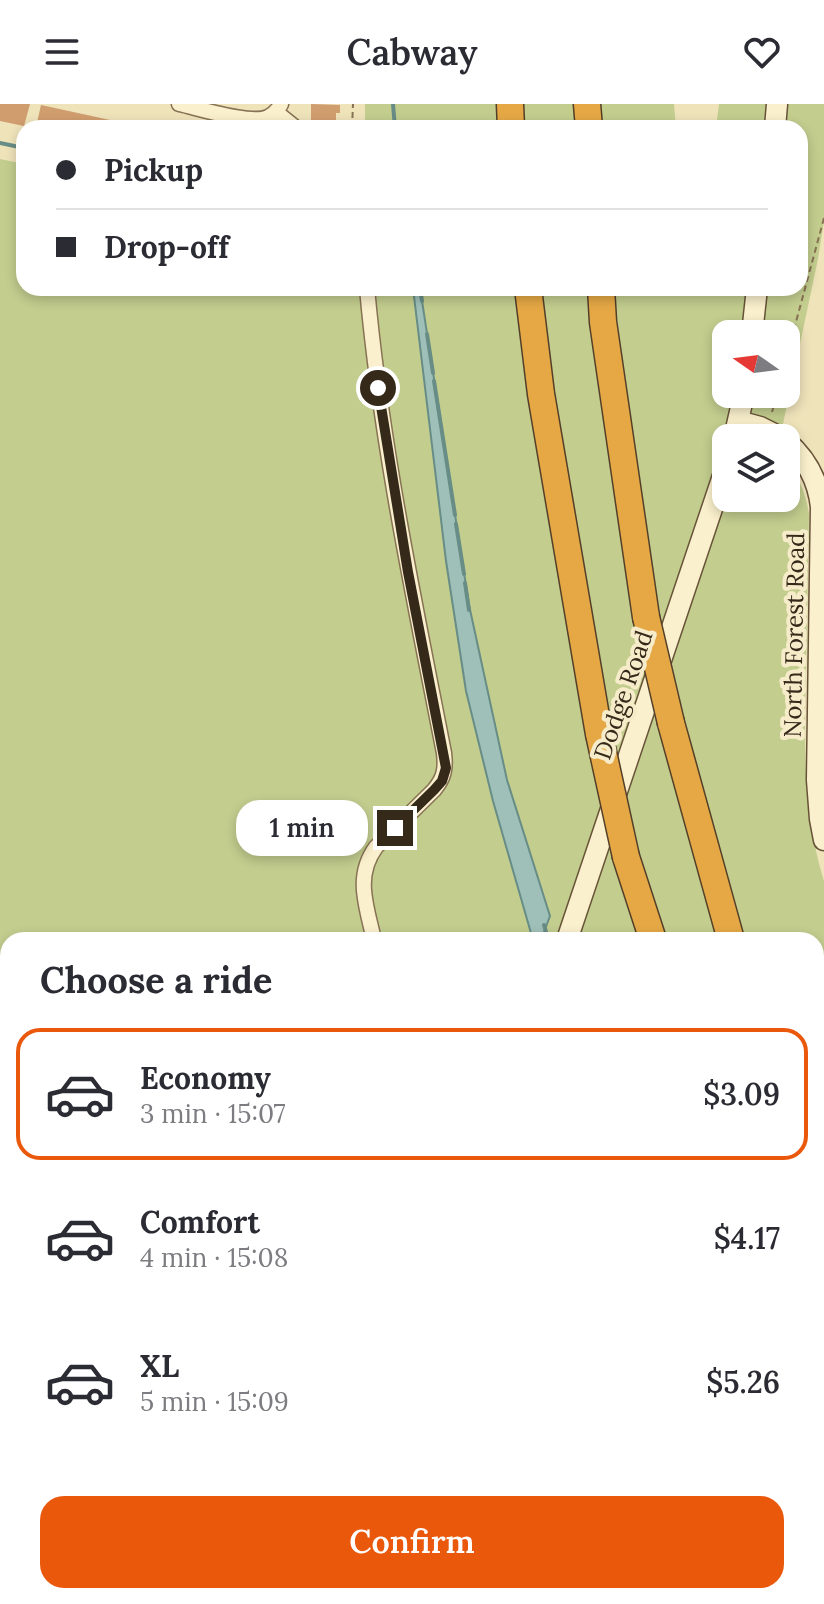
<!DOCTYPE html>
<meta charset="utf-8">
<style>
body{margin:0;font-family:Lora,serif;background:#f7f7f7;color:#2b2b33;height:100vh;display:flex;flex-direction:column;font-size:30px;white-space:nowrap}
*{box-sizing:border-box;margin:0}
p{font-size:26px;color:#7c7c81}
.icon{flex:none;width:44px;height:44px;fill:none;stroke:currentColor;stroke-width:2;stroke-linecap:round;stroke-linejoin:round}
.map{position:relative;flex:1;overflow:hidden}
.drawer{position:absolute;left:0px;top:828px;width:824px;height:672px;display:flex;flex-direction:column;background:#fff;border-radius:24px 24px 0 0;box-shadow:0 4px 12px #0003}
.drawer>*{flex:none}
.banner{position:absolute;left:16px;top:16px;width:792px;height:176px;border-radius:24px;box-shadow:0 4px 12px #0003;display:grid;align-content:center;height:176px;padding:0 40px;background:#fff}
.needle{width:52px;rotate:284deg}
.fabs{position:absolute;left:712px;top:216px;display:grid;gap:16px}
.fabs a{display:grid;place-items:center;width:88px;height:88px;border-radius:16px;background:#fff;box-shadow:0 4px 12px #0003;font-size:40px}
.end{position:absolute;width:36px;height:36px;margin:-18px;border:10px solid #35291a;background:#fff;box-shadow:0 0 0 4px #fff}
.from{border-radius:50%}
.bubble{position:absolute;height:56px;border-radius:24px;background:#fff;box-shadow:0 4px 12px #0003;font-size:26px;font-weight:600;line-height:56px;text-align:center}
.banner b{display:flex;align-items:center;gap:28px;height:76px;font-size:30px}
.banner b+b{border-top:2px solid #e1e1e2}
.banner i{width:20px;height:20px;background:#2b2b33}
ul{padding:0;list-style:none}
li{display:flex;align-items:center;gap:24px;height:132px;margin:0 16px 12px;padding:0 24px;border:4px solid transparent;border-radius:24px}
li div{flex:1}
li b{display:block;font-size:30px}
li em{font-style:normal;font-weight:600}
li.selected{border-color:#ea580c}
li>.icon{width:72px;height:72px;stroke-width:1.5}
h2{padding:0 40px;font-size:36px;line-height:96px}
.cta{display:flex;gap:16px;margin-top:auto;padding:16px 40px}
.cta a{flex:1;height:92px;border-radius:24px;background:#ea580c;color:#fff;font-size:32px;font-weight:600;line-height:92px;text-align:center}
header{display:flex;justify-content:space-between;align-items:center;height:104px;padding:0 40px;background:#fff;font-size:36px;font-weight:600}
.map>svg:first-child{display:block}
.green{fill:#c2cd8e;fill-rule:evenodd}
.water{fill:#9fc0b8;stroke:#678d86;stroke-width:2}
.lines{fill:none;stroke-linecap:round;stroke-linejoin:round}
.stream{stroke:#678d86;stroke-width:4}
.building{fill:#d09d6e}
.street-casing{stroke:#877254;stroke-width:17}
.secondary-casing{stroke:#685338;stroke-width:23}
.highway-casing{stroke:#543f29;stroke-width:29}
.path{stroke:#877254;stroke-width:2;stroke-dasharray:6 4;stroke-linecap:butt}
.street{stroke:#faf0cd;stroke-width:14}
.secondary{stroke:#faf0cd;stroke-width:20}
.highway{stroke:#e5a845;stroke-width:26}
.highway-bridge-casing{stroke:#543f29;stroke-width:29;stroke-linecap:butt}
.highway-bridge{stroke:#e5a845;stroke-width:26}
.route{stroke:#35291a;stroke-width:10}
.labels{text-anchor:middle;dominant-baseline:central;stroke-width:8;stroke-linejoin:round;paint-order:stroke}
.street-label{font-size:24px;fill:#35291a;stroke:#f7ecca}
</style>
<header><svg class="icon" aria-label="menu" viewBox="0 0 24 24"><path d="M4 6h16M4 12h16M4 18h16"/></svg>Cabway<svg class="icon" aria-label="heart" viewBox="0 0 24 24"><path d="M12 20l-8-8c-3-5 5-10 8-4 3-6 11-1 8 4z"/></svg></header>
<div class="map">
<svg width="824" height="1500" viewBox="0 0 824 1500">
<rect width="100%" height="100%" fill="#efe3ba"/>
<path class="green" d="M365,0H674L676,24H365Z
M719,0H824V117L818,155L780,334H726V394H786V357C799,374 806,389 809,410C808,463 807,517 806,570C804,639 803,710 824,777V1297L816,1300V836H8V1394L0,1398V55L24,60V184H800V24H716ZM726,230H786V290H726Z
M824,1380V1500H425L455,1492H816V1382Z"/>
<path class="water" d="M413,184H420L469,501L507,676L550,812L541,836H533L493,697L466,587L446,457Z
M824,1309V1380L816,1382V1311Z
M256,1492H455L425,1500H250Z"/>
<g class="lines">
<path class="stream" d="M393,0L395,24
M0,39L24,44
M420,184L422,197
M427,230L433,269
M434,277L455,411
M456,420L464,470
M465,479L469,506
M544,821L548,835
M756,1500L757,1492"/>
</g>
<path class="building" d="M0,0H30L24,22L0,17Z
M311,0L340,1V9H336V20H311Z
M41,1L124,19L122,24L36,23Z"/>
<g class="lines">
<g class="street-casing">
<path id="street" d="M179,0C198,4 251,21 268,13C274,10 278,6 281,0
M276,8L296,24
M367,184C381,340 414,495 444,649C446,665 444,674 434,686L376,743C354,773 367,803 374,836
M773,1500C784,1491 797,1490 808,1500"/>
</g>
<g class="secondary-casing">
<path id="secondary" d="M775,24L777,0
M752,230L757,184
M738,317L760,323L782,334
M734,334L744,290
M786,337C807,355 818,376 821,403L817,676L820,715L824,736
M567,836L726,363
M0,1480L8,1477"/>
</g>
<g class="highway-casing">
<path id="highway" d="M510,0L511,24
M587,0L589,24
M528,184L541,290L599,630
M601,184L603,218L646,513
M671,619L731,836
M626,753L653,836
M816,1095L824,1114
M816,1308L824,1327"/>
</g>
<path class="path" d="M352,24L353,0
M786,255L824,114
M772,308L777,290
M224,1500L229,1492"/>
<use href="#street" class="street"/>
<use href="#secondary" class="secondary"/>
<use href="#highway" class="highway"/>
<g class="highway-bridge-casing">
<path id="highway-bridge" d="M646,513L671,619
M599,630L626,753"/>
</g>
<use href="#highway-bridge" class="highway-bridge"/>
</g>
<g class="lines">
<path class="route" d="M378,284L408,468L446,664L442,677L434,686L395,724"/>
</g>
<g class="labels">
<g class="street-label">
<text transform="translate(794 531) rotate(-89)">North Forest Road</text>
<text transform="translate(623 591) rotate(-71)">Dodge Road</text>
</g>
</g>
</svg>
<div class="fabs">
<a><svg class="needle" viewBox="-14 -14 28 28"><path d="M0-13l5 13h-10z" fill="#e53935"/><path d="M0 13l5-13h-10z" fill="#7c7c81"/></svg></a>
<a><svg class="icon" aria-label="layers" viewBox="0 0 24 24"><path d="M12 4l9 5-9 5-9-5zM3 14l9 5 9-5"/></svg></a>
</div>
<i class="end from" style="left:378px;top:284px"></i>
<i class="end" style="left:395px;top:724px"></i>
<div class="bubble" style="left:236px;top:696px;width:132px">1 min</div>
<div class="banner">
<b><i class="from"></i>Pickup</b>
<b><i></i>Drop-off</b>
</div>
<section class="drawer">
<h2>Choose a ride</h2>
<ul>
<li class="selected"><svg class="icon" aria-label="car" viewBox="0 0 24 24"><path d="M5 17H2v-5l4-1 3-4h7l3 4 3 1v5h-3M9 17h6M6 11h13"/><circle cx="7" cy="17" r="2"/><circle cx="17" cy="17" r="2"/></svg><div><b>Economy</b><p>3 min · 15:07</p></div><em>$3.09</em></li>
<li><svg class="icon" aria-label="car" viewBox="0 0 24 24"><path d="M5 17H2v-5l4-1 3-4h7l3 4 3 1v5h-3M9 17h6M6 11h13"/><circle cx="7" cy="17" r="2"/><circle cx="17" cy="17" r="2"/></svg><div><b>Comfort</b><p>4 min · 15:08</p></div><em>$4.17</em></li>
<li><svg class="icon" aria-label="car" viewBox="0 0 24 24"><path d="M5 17H2v-5l4-1 3-4h7l3 4 3 1v5h-3M9 17h6M6 11h13"/><circle cx="7" cy="17" r="2"/><circle cx="17" cy="17" r="2"/></svg><div><b>XL</b><p>5 min · 15:09</p></div><em>$5.26</em></li>
</ul>
<div class="cta"><a>Confirm</a></div>
</section>
</div>
